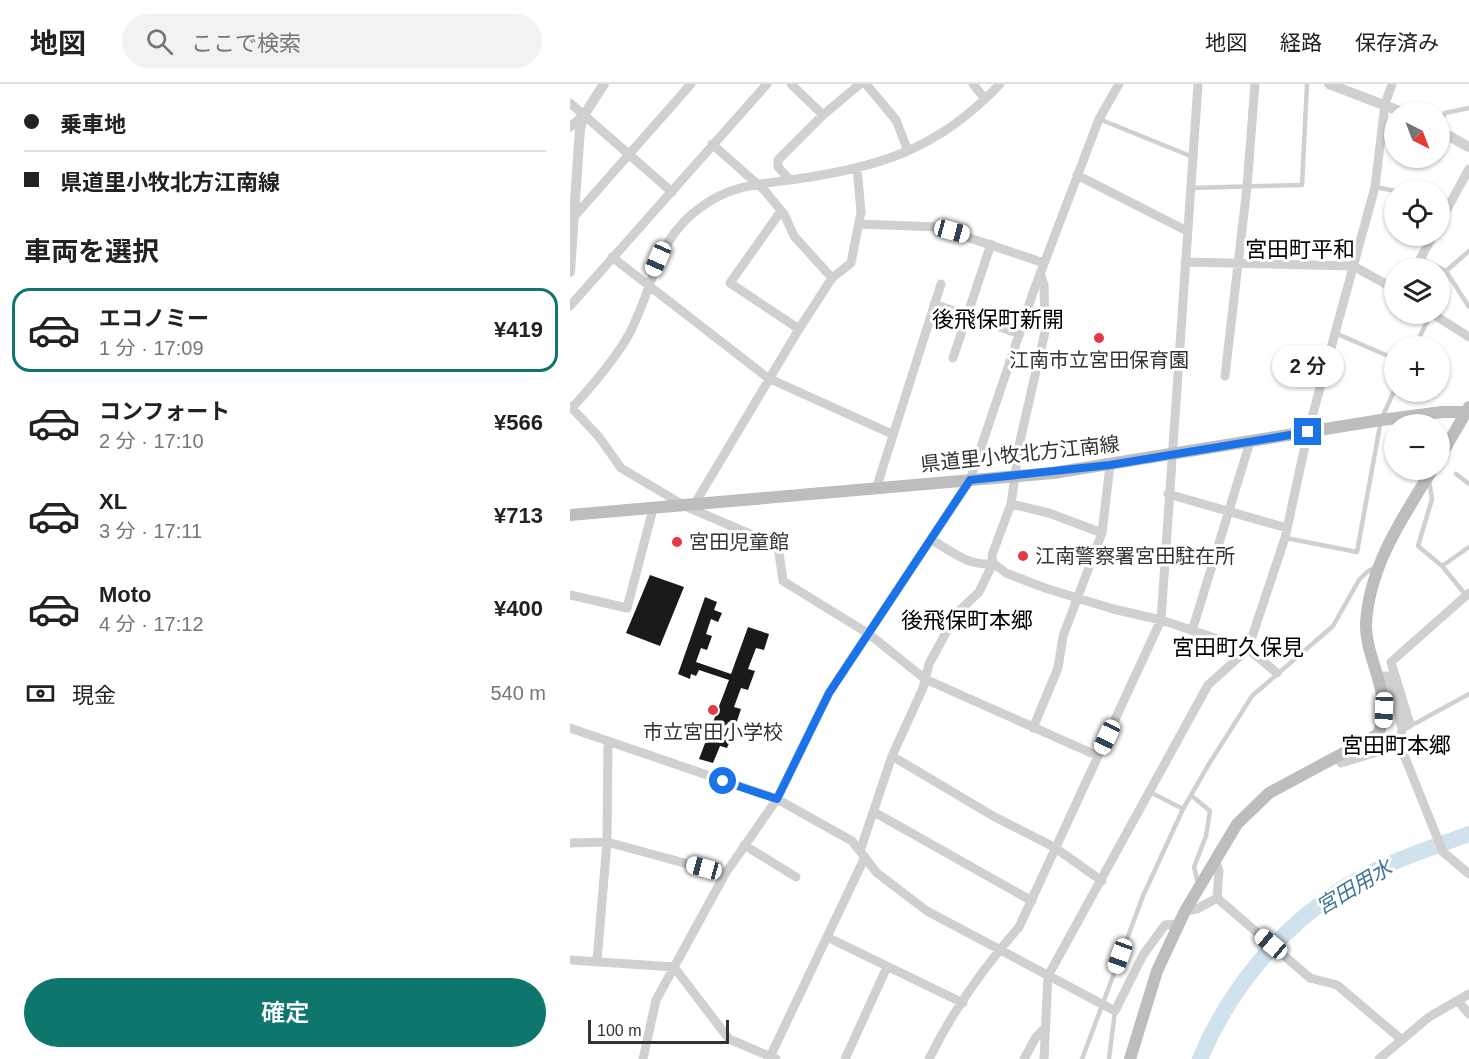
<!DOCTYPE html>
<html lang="ja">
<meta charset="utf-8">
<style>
body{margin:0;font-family:Arial,"Noto Sans JP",sans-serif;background:#f2f2f2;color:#222;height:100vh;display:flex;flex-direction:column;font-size:22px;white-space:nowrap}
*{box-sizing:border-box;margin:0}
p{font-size:20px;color:#767676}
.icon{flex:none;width:33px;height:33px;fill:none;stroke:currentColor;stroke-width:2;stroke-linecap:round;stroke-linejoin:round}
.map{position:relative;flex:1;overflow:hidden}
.details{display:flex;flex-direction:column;background:#fff;width:570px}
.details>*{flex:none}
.top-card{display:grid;align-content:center;height:132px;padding:0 24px;background:#fff}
.needle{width:39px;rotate:138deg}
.fabs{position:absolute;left:814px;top:18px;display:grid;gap:12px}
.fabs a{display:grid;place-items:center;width:66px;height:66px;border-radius:50%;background:#fff;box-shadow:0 2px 4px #0004;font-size:30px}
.scale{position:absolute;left:18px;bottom:15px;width:141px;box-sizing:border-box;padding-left:6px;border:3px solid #333;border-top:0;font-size:16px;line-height:21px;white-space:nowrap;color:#333;-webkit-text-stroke:4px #fff;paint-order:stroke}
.end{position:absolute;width:27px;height:27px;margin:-14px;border:8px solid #1a73e8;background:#fff;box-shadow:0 0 0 3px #fff}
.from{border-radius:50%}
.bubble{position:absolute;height:42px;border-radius:21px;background:#fff;box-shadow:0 2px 4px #0004;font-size:20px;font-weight:600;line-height:42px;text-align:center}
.car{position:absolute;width:18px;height:36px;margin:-18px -9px;border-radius:8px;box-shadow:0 0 4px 2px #0007;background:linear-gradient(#fff 24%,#345 0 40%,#fff 0 76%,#345 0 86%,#fff 0)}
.top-card b{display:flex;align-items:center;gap:21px;height:57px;font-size:22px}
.top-card b+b{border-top:2px solid #e0e0e0}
.top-card i{width:15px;height:15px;background:#222}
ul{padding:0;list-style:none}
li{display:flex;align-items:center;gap:18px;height:84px;margin:0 12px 9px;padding:0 12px;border:3px solid transparent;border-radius:18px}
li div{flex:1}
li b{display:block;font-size:22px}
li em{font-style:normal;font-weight:600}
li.current{border-color:#0f766e}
li>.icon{width:54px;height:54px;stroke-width:1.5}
h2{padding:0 24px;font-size:27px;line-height:72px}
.pay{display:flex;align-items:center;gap:15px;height:66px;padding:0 24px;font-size:22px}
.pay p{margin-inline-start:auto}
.action{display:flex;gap:12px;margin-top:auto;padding:12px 24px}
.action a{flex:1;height:69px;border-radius:36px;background:#0f766e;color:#fff;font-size:24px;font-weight:600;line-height:69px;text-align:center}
header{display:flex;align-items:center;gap:36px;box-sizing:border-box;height:84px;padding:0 30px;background:#fff;border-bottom:2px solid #e0e0e0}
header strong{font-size:28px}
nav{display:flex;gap:33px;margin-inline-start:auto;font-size:21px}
.search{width:420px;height:54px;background:#f2f2f2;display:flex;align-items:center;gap:15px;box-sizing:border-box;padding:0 21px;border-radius:33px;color:#767676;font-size:22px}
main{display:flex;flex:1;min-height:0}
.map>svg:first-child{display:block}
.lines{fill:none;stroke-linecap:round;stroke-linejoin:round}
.river{stroke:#cfe2ee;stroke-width:16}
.building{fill:#1a1a1a}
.service{stroke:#d0d0d0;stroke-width:4.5}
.minor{stroke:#d0d0d0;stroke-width:9}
.tertiary{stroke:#d0d0d0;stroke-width:10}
.secondary{stroke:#bdbdbd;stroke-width:12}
.route{stroke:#1a73e8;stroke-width:8}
.poi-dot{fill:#e63946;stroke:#fff;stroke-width:2}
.labels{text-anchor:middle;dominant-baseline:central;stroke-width:6;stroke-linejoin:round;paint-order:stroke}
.poi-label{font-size:20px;fill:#333;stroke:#fff}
.street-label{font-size:20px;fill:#333;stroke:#fff}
.water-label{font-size:21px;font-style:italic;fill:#3f7597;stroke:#fff}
.quarter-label{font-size:22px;fill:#000;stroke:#fff}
</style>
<header>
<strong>地図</strong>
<div class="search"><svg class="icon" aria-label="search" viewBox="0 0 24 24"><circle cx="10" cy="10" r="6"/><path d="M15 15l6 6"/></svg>ここで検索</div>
<nav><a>地図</a><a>経路</a><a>保存済み</a></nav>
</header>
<main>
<section class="details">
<div class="top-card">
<b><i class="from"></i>乗車地</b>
<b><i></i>県道里小牧北方江南線</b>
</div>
<h2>車両を選択</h2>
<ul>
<li class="current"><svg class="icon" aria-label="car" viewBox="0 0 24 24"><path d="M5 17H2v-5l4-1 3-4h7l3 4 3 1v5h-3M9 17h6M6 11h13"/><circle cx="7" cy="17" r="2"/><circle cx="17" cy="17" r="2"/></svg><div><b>エコノミー</b><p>1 分 · 17:09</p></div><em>¥419</em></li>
<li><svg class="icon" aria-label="car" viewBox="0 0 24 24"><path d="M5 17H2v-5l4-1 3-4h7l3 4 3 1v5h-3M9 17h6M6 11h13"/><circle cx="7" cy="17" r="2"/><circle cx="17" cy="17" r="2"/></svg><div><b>コンフォート</b><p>2 分 · 17:10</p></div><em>¥566</em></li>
<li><svg class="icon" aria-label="car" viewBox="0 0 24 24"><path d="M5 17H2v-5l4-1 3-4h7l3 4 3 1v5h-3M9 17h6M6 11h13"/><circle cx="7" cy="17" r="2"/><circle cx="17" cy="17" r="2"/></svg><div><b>XL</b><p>3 分 · 17:11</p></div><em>¥713</em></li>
<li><svg class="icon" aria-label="car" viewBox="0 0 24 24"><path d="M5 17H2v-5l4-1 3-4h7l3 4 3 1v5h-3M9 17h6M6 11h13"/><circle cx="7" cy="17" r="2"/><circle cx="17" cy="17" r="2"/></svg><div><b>Moto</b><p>4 分 · 17:12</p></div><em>¥400</em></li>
</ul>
<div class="pay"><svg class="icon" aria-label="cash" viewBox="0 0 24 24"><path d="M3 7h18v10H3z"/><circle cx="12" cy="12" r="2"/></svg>現金<p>540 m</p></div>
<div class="action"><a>確定</a></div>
</section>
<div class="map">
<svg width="899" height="975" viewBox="0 0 899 975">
<rect width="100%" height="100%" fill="#fff"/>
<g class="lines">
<path class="river" d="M630,975C658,908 707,847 769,807C808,781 855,766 899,750"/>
</g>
<path class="building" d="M80,491L114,503L90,562L56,549Z
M135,513L147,518L144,526L152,529L148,538L141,535L136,550L142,552L137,566L131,564L126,578L161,590L178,543L199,550L194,566L186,564L178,585L185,587L178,606L171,604L164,623L171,625L166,640L158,638L153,652L161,654L157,664L150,662L143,679L129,675L159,596L129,586L126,592L121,590L120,595L108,590Z"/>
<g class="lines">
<path class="service" d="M529,35L623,73
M870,40L875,29L899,24
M805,103L825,107
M620,104L732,101L737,0
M850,174L876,187L899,167
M876,187L899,223
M765,249L825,275
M845,262L861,230
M886,390L899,400
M859,396L862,415L848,462L872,482L895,510
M716,454L787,468L811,336L825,305
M872,482L899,463
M840,640L846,639L899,610
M580,708L613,725
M622,712L640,727L636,752L624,783L628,799
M512,975L573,812L613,725L639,680L682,612L763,542L789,496L797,488L807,482
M539,975L545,927"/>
<path class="minor" d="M221,0L253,31
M296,0L326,36L338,67
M403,0L415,15
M0,19L102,108
M0,43L14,31
M142,60L195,107L214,130L224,152L262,194
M507,91L617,147
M220,96L208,83V76L253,31L290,0
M211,127L160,199L229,245
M2,135L121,0
M870,138L899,85
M289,140L367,143L474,179
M42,173L198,294L322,350
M615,178L783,182L825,205
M845,184L863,152
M364,220L450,250
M0,222L197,0
M863,230L899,253
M383,274L421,160
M655,292L677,103L685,0
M0,322L29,353L51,384L115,422L208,462L213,497L299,550L355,595L528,672
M2,324C22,302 43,278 58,252C85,203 83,155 134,121C161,102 188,100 220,96C308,84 368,66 430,0
M306,405L371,200
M598,410L717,444
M441,420L479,429L532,449L493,552L488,584L463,644
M124,421L229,245L262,194L281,179L291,128L287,84
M532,449L540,381
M362,456C381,467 401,484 423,479L436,489L475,504L543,525L591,536L678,565L707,589
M0,511L57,524L83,425
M622,547L680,358
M807,592H818L832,644L830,661L873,768L899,790
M0,644L207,715L282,757L307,789L357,827L545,927L573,871L595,841L609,840
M832,644L840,640L821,578L899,509
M322,672L423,732L484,763L532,797
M768,674L771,679L830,661
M304,728L462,817
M0,759L37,758L155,790
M174,761L226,793
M290,767L322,672L353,604L359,580L386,530L409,508L423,479L422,471L441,420L450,357L475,248L474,201L470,189
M645,775L649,787L647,814
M647,814L740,894L767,901L832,956
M615,827L627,825L647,814
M257,853L393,919
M0,876L104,883L159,955L206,975
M27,877L37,758L38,659
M888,917L899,930
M73,975L86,916L155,790L207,715L259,609L400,396L464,206L529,35L549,0
M199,975L295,773
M275,975L317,883
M359,975C382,928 415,882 449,843L591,536L628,0
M454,975L466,953L475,944
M474,975L478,892L638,601L678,565L715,454L738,348L805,103L815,20L822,0
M809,975L859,933L899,910"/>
<path class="tertiary" d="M759,0L832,28
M870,47L899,63
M0,188L10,45L14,31L34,0"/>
<path class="secondary" d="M870,373L899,323
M0,431L483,389L811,336L872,328H896
M560,975L587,887L615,827L667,740L699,709L807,651C827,617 795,576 796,540C799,482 833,433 862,386"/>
</g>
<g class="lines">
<path class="route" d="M153,697L207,715L259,609L400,396L540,381L738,348"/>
</g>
<g class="poi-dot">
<circle cx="529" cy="254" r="6"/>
<circle cx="107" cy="458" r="6"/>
<circle cx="453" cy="472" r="6"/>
<circle cx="143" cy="626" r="6"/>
</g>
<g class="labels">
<g class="poi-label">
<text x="529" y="276">江南市立宮田保育園</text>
<text x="119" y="458" text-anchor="start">宮田児童館</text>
<text x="465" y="472" text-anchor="start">江南警察署宮田駐在所</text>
<text x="143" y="648">市立宮田小学校</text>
</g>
<g class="street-label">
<text transform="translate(450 370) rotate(-6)">県道里小牧北方江南線</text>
</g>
<g class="water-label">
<text transform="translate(784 803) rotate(-31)">宮田用水</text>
</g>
<g class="quarter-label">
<text x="730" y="165">宮田町平和</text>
<text x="428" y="235">後飛保町新開</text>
<text x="397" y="536">後飛保町本郷</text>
<text x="668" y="563">宮田町久保見</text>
<text x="826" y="661">宮田町本郷</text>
</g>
</g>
</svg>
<div class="fabs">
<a><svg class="needle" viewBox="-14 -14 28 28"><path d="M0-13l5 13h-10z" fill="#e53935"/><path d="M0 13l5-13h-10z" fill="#767676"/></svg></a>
<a><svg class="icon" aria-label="locate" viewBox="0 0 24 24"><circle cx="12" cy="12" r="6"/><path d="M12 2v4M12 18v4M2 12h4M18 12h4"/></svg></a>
<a><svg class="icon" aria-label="layers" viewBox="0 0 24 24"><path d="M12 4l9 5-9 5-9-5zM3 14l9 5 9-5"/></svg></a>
<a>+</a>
<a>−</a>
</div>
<div class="scale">100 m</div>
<i class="end from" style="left:153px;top:697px"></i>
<i class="end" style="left:738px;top:348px"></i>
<div class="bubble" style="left:702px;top:261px;width:72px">2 分</div>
<i class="car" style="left:382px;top:147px;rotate:105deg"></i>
<i class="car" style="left:88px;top:175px;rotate:204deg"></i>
<i class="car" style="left:814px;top:626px;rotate:182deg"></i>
<i class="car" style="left:537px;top:653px;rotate:205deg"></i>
<i class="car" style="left:134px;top:784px;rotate:285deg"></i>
<i class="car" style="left:701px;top:860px;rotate:310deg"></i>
<i class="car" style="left:550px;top:872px;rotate:200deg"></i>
</div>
</main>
